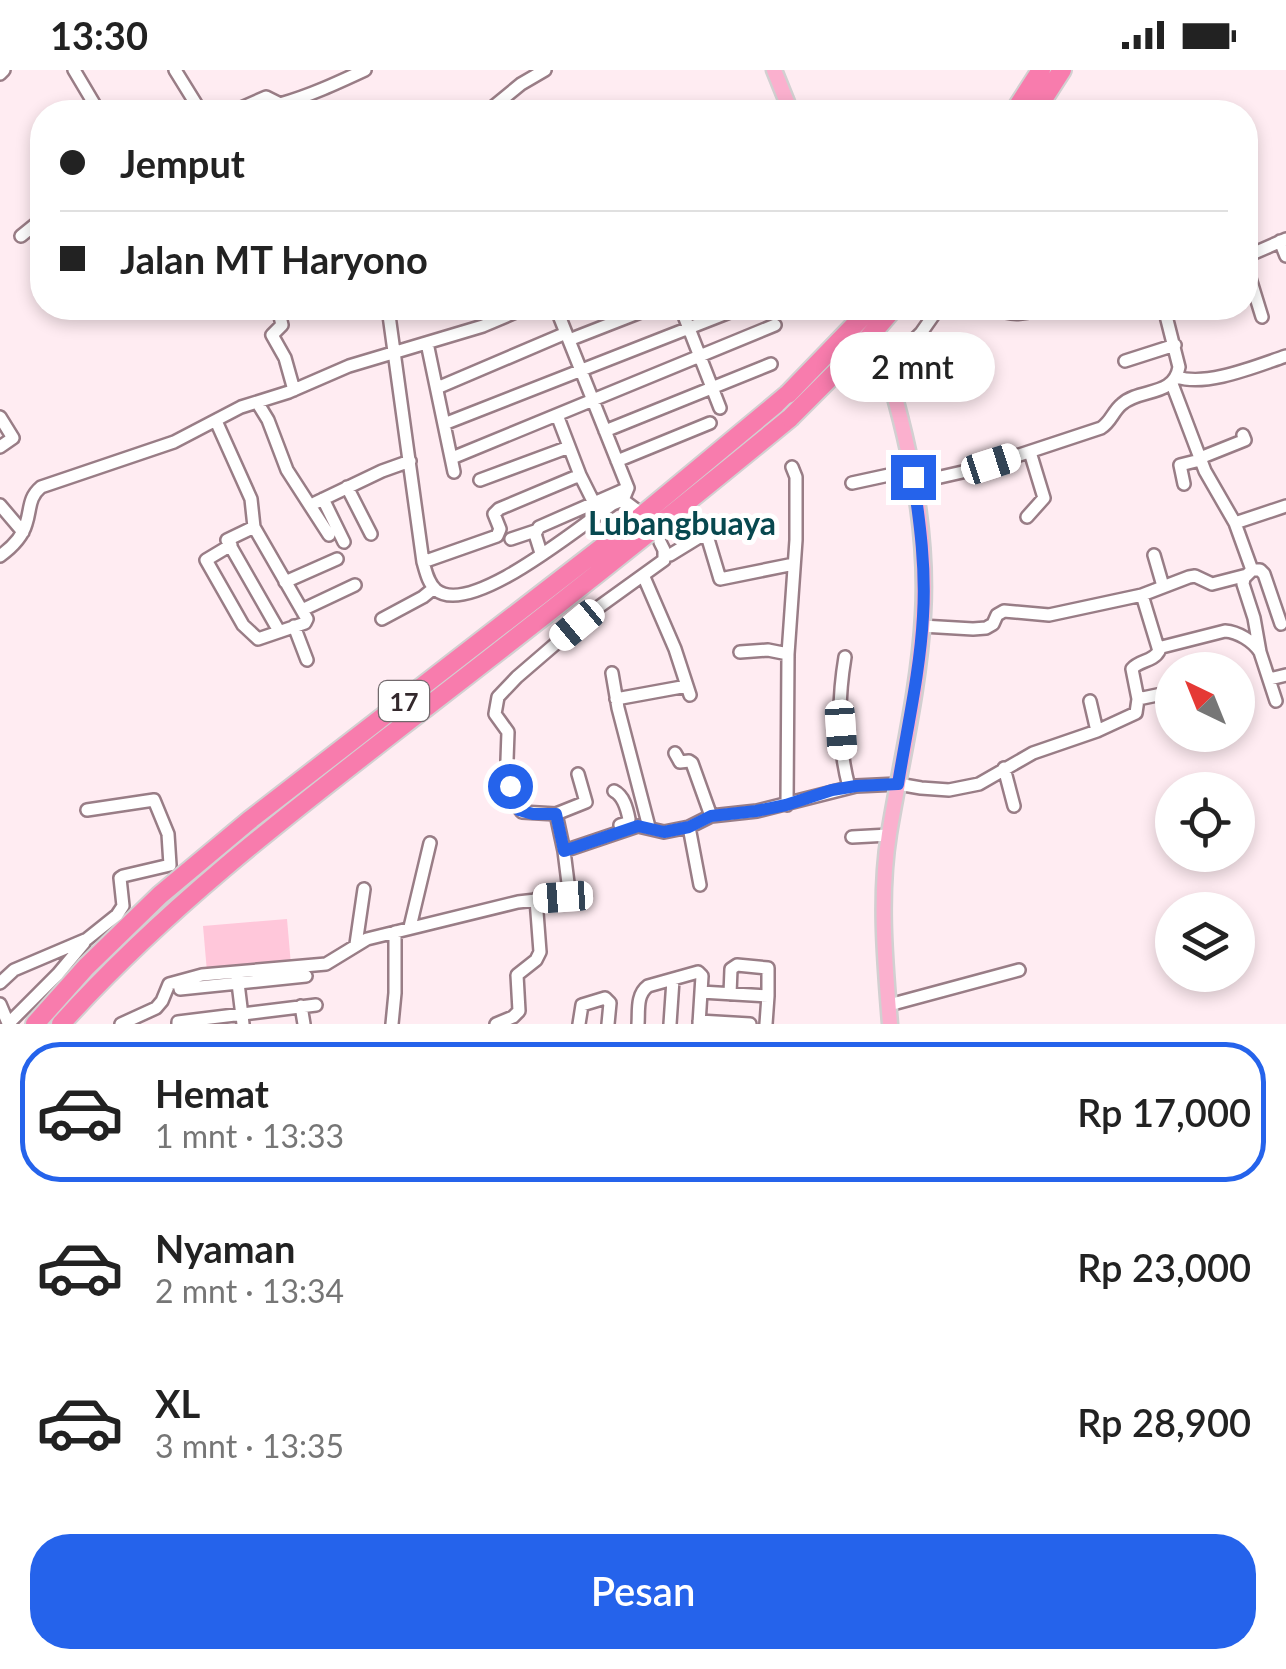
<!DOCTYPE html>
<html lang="id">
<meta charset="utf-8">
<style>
body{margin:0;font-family:Lato,sans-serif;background:#f2f2f2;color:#222;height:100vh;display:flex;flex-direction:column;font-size:38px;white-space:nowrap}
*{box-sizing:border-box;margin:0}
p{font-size:32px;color:#767676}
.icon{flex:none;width:55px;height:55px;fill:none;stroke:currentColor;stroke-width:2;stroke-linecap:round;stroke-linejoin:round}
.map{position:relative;height:954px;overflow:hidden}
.panel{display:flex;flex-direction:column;background:#fff;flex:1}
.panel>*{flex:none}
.top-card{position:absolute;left:30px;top:30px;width:1228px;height:220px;border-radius:40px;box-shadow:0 5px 15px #0003;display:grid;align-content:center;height:220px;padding:0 30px;background:#fff}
.needle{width:65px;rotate:317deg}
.controls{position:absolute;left:1155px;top:582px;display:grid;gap:20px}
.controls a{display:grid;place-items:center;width:100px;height:100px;border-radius:50%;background:#fff;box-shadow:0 5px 15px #0003;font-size:50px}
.end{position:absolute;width:45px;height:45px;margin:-22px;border:12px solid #2563eb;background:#fff;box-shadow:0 0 0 5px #fff}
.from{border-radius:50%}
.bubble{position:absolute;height:70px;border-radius:35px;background:#fff;box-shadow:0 5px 15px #0003;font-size:32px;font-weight:600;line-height:70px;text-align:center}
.car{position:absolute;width:30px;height:60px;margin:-30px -15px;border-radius:12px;box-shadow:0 0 8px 2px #0007;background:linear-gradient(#fff 24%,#345 0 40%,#fff 0 76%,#345 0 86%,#fff 0)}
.top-card b{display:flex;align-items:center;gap:35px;height:95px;font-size:38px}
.top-card b+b{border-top:2px solid #e0e0e0}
.top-card i{width:25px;height:25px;background:#222}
ul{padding:18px 0 0;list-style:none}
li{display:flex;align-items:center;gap:30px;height:140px;margin:0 20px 15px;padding:0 10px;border:5px solid transparent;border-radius:40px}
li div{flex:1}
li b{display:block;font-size:38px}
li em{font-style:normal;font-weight:600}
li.active{border-color:#2563eb}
li>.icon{width:90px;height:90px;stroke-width:1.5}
.cta{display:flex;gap:20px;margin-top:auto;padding:20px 30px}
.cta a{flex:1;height:115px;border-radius:40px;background:#2563eb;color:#fff;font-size:40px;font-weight:600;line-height:115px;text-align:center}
.status{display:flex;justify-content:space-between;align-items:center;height:70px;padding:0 50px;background:#fff;direction:ltr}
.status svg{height:28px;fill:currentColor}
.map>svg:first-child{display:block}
.green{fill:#ffc7da}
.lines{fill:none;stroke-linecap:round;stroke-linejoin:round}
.minor-casing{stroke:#997d86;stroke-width:16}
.major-casing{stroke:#d2d0d1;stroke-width:19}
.highway-casing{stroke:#d2d0d1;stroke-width:22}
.minor{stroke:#fff;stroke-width:11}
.major{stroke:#fbb0ce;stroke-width:14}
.highway{stroke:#f87cad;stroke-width:18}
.highway-bridge-casing{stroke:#d2d0d1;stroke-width:22;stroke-linecap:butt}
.highway-bridge{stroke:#f87cad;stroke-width:18}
.route{stroke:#2563eb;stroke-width:12}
.labels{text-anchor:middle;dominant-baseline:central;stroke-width:10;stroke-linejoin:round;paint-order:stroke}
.shield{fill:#fff;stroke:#71696c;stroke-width:2.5}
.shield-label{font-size:25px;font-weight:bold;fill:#34292d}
.quarter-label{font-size:32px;font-weight:bold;fill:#07484f;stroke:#fff}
</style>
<div class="status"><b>13:30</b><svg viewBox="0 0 49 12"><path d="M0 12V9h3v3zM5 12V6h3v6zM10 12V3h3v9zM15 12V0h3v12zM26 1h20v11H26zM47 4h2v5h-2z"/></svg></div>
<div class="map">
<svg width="1286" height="954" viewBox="0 0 1286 954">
<rect width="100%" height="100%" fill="#ffecf2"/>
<path class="green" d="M287,849L291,895L207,902L203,856Z"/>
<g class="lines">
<g class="minor-casing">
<path id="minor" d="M74,0L99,42
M175,0L201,42
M0,4L4,0
M232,42L266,27L280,34C309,26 337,13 365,0
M487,42L521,14L545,0
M21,166L42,149
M1280,171L1286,186
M1245,187L1286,169
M1245,192L1262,247
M278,238L282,255L272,265L285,288L294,320
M388,238L423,492C426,502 428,513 436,520C471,548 581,455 613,434L623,430L635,439
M556,238L628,418L623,430
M681,238L720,338
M997,238C1013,248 1029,242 1046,238
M569,270L651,238
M427,273L454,402
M1125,291L1175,275
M885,294L894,290L921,263L935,243L951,238
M1177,307C1207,317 1256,296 1286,286
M1172,314L1205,401L1235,453L1252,500L1244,508L1243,514L1254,548L1260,582L1276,631
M437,318L566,263
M257,332L268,350L287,400L329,465
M0,347L13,368L0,377
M216,351L251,429L254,457L307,549L305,553L258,569L243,555L206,490L231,475
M444,354L740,238
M605,361L771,294
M452,388L775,255
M1200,388L1245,370L1243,365
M617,391L710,353
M580,405L596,437
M480,410L569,377
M852,413L912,400
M914,413L980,398L1101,358C1111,352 1113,341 1122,334C1140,318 1174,327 1179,297L1164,238
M1184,414L1180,395L1200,390
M347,417L371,464
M323,429L344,472
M315,433L382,401L410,391
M0,435L23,462
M1027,447L1044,428L1030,382
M1235,453L1286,436
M254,457L227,470L279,561
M511,469L535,461
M541,483L535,464L539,457L628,418
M665,485H670L701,466L708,469L720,509L794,494
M1154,485L1163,516
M0,486C11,478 22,468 26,454C31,439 28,428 41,417L174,372L241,337L289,322L349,296L483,256L525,238
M423,492L497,466L500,459L494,444L499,439L580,405L557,345
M1252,500H1260L1264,504L1281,554
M643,505L675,579L690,625
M285,512L337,489
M302,540L355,515
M382,549L423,527L434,518
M294,556L307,590
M922,556L973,559L986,558L993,554L997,545L1004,541L1049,545L1142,525L1189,507L1195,506L1212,514L1247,505
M1158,578L1225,561C1238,562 1253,571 1260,582
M740,582L768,580L788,584L787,735
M788,584L796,470V407L792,397
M845,587C838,629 838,676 849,717
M612,603L618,638L649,757
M1270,609L1286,605
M616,629L687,616
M1138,629L1162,624
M1090,631L1097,661
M675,683L680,692L689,691L692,693L711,746
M1004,698L1014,736
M614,721C624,726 627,739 629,749L627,753L620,755
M556,744L586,732L578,704
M689,757L700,815
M852,767L889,765
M564,781L556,744L522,742L514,732L510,716L507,690L508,662L495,644L498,627L517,607L596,539L664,490V480L660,472
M410,857L430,773
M356,874L364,819
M237,905L243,954
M0,913L14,900L87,869L117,845L123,836L120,808L123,806L170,795L168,764L154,730L87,740
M180,919L306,906
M701,922L768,926L766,954
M730,924L731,899L737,895L768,898V926
M0,934L8,953
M889,935L1019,900
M301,936L304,954
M699,951L750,954
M8,954L58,904L84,873
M121,954L156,938L162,931L169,914L202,905L326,894L367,869L518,832L563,827L569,821L564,781L638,756L664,762L689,757L711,746L757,741L856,716L898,714L921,718L949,720L979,714L1033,683L1097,661L1136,643L1138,629L1132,599C1139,590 1153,592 1159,581L1142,525
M178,954V952L316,935
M392,954L395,923V862
M496,954L513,947L519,941L517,905L536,890L540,882L536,829
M579,954L582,935L605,928L610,933L608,954
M638,954C639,941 636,925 648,916L698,902L702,906L699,954
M670,954L673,910"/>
</g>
<g class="major-casing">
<path id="major" d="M774,0L791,42
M873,254C903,347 929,447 923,545C919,619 901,691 889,764C879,826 885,891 890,954"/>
</g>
<g class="highway-casing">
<path id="highway" d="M1014,42L1041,0
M1035,42L1062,0
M35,954L86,897L160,825L251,749L623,461L788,324
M61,954C170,833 299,736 428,636C550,542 671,446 790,348"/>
</g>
<use href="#minor" class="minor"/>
<use href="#major" class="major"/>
<use href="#highway" class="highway"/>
<g class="highway-bridge-casing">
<path id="highway-bridge" d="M788,324L871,238
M790,348L855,283L893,239"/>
</g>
<use href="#highway-bridge" class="highway-bridge"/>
</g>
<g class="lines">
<path class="route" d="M510,716L514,732L519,740L533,744H556L564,781L638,756L664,762L689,757L711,746L756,741L786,735L832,720L856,716L898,714C907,658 920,602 923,546C926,499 920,453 913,407"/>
</g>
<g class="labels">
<rect class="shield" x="379" y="611" width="50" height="40" rx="8"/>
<g class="shield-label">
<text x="404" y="631">17</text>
</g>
<g class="quarter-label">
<text x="682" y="452">Lubangbuaya</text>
</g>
</g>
</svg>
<div class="controls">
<a><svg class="needle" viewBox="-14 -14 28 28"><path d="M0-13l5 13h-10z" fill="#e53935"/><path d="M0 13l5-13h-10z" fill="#767676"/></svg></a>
<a><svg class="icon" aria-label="locate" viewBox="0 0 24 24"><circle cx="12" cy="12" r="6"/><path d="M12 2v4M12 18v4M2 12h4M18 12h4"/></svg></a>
<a><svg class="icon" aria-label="layers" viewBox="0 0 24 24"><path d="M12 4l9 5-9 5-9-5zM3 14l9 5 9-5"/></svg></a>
</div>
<i class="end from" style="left:510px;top:716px"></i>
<i class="end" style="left:913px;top:407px"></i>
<div class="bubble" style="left:830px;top:262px;width:165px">2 mnt</div>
<i class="car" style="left:991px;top:394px;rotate:72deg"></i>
<i class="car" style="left:577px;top:555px;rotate:230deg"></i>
<i class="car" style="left:841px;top:660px;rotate:176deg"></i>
<i class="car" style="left:563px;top:827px;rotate:266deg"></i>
<div class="top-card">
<b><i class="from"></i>Jemput</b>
<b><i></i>Jalan MT Haryono</b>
</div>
</div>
<section class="panel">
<ul>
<li class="active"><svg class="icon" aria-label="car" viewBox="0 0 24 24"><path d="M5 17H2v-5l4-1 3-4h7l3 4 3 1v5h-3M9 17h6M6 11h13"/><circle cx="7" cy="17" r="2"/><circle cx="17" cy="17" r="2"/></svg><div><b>Hemat</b><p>1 mnt · 13:33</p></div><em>Rp 17,000</em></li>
<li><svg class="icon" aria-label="car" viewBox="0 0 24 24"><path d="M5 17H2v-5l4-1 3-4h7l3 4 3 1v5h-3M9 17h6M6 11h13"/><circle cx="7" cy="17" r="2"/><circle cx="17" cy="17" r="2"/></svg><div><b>Nyaman</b><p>2 mnt · 13:34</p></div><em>Rp 23,000</em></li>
<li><svg class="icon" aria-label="car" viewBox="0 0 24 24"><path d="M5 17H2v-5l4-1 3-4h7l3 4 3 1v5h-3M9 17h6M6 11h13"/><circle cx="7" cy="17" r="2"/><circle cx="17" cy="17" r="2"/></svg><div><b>XL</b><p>3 mnt · 13:35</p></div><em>Rp 28,900</em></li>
</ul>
<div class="cta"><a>Pesan</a></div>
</section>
